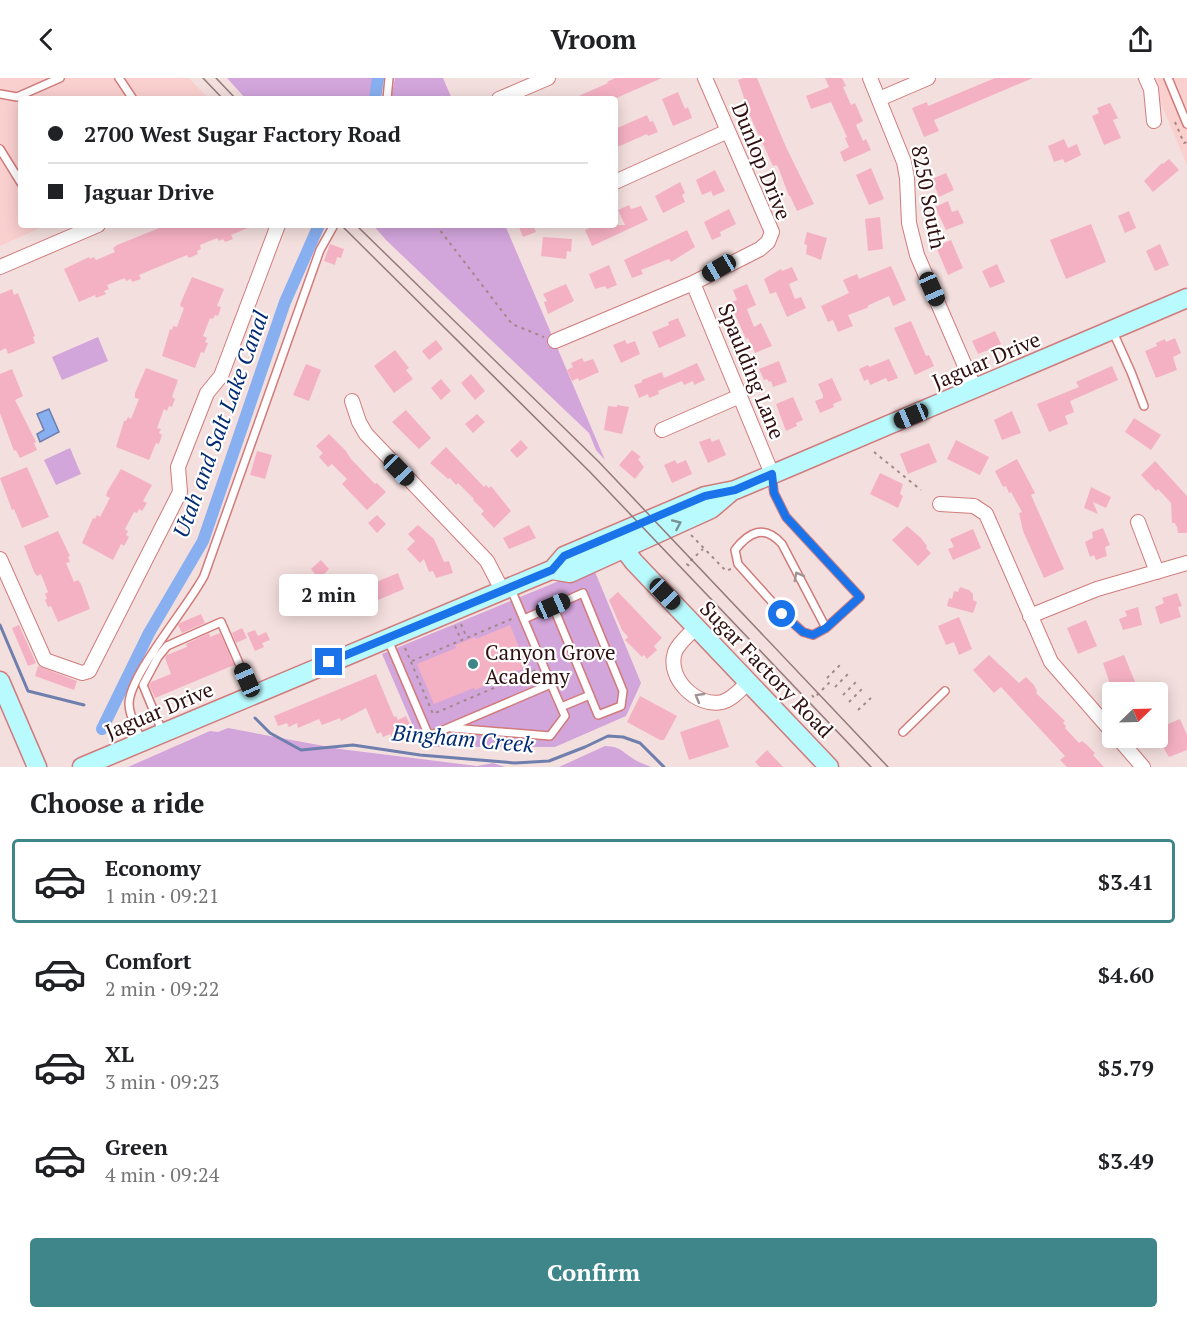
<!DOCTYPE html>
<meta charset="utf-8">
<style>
body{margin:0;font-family:"PT Serif",serif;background:#f2f2f2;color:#202124;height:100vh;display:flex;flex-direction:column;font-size:22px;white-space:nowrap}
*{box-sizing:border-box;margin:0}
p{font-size:20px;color:#757577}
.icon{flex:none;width:33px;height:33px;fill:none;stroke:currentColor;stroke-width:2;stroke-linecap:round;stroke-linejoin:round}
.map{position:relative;height:689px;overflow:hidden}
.panel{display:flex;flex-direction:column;background:#fff;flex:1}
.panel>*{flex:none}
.top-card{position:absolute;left:18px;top:18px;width:600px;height:132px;border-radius:6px;box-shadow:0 3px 15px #0003;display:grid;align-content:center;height:132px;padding:0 30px;background:#fff}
.needle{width:39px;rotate:67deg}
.buttons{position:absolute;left:1102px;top:604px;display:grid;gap:12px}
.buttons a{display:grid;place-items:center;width:66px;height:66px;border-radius:6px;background:#fff;box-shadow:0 3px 15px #0003;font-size:30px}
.end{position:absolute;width:27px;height:27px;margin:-14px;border:8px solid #1a73e8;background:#fff;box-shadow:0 0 0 3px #fff}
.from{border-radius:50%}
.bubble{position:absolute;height:42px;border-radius:6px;background:#fff;box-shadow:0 3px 15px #0003;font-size:20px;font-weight:600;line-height:42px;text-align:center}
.car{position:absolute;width:18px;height:36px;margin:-18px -9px;border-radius:8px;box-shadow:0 0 4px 2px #0007;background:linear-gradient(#222 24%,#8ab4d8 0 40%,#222 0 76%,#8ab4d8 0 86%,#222 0)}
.top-card b{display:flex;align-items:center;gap:21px;height:57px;font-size:22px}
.top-card b+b{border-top:2px solid #e0e0e0}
.top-card i{width:15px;height:15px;background:#202124}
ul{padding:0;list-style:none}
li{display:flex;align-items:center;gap:18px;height:84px;margin:0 12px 9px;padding:0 18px;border:3px solid transparent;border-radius:6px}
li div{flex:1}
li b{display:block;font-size:22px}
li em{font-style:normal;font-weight:600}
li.active{border-color:#3e868a}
li>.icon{width:54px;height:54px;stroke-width:1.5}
h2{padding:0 30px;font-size:27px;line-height:72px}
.action{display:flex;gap:12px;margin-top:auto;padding:12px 30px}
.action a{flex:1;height:69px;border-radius:6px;background:#3e868a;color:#fff;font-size:24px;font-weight:600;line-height:69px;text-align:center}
header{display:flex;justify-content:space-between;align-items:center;height:78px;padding:0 30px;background:#fff;font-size:27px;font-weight:600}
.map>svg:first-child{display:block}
.built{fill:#fad0cf}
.green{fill:#d2a5db}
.water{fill:#88aff0;stroke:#6e7fad;stroke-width:1.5}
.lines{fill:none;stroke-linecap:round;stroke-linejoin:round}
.stream{stroke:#6e7fad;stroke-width:3}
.canal{stroke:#88aff0;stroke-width:12}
.building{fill:#f5b1c4}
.lane-casing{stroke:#d17b7b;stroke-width:10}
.street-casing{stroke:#d17b7b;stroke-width:16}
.secondary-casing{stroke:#d17b7b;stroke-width:21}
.path{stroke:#a28988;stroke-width:2;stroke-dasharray:3 4.5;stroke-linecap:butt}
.lane{stroke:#fff;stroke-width:7}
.street{stroke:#fff;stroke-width:14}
.secondary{stroke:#b8fafe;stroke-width:18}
.tram{stroke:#947979;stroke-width:1.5}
.oneway{stroke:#7b9093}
.oneway2{stroke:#a29393}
.route{stroke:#1a73e8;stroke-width:8}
.poi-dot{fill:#3e868a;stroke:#fff;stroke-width:2}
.labels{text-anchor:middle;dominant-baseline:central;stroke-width:4.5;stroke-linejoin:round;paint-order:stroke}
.street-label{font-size:21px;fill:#300f10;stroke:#fff}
.poi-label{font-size:21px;fill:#300f10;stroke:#fff;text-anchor:start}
.water-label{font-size:22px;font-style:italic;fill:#002a73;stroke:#fff}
</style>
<header><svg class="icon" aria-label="back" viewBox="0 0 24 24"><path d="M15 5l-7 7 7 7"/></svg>Vroom<svg class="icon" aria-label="share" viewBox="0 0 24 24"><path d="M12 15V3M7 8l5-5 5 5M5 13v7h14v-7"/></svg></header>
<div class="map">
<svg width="1187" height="689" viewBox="0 0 1187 689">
<rect width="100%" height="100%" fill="#f3dfde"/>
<path class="built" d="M0,0H189L209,21H21V147H47L0,168Z
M1150,0H1187V87Z"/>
<path class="green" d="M227,0H373L370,21H246Z
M395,0H443L452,21H391Z
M373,147H505L605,382L596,372L589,355L386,162Z
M98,259L108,283L62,302L52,279Z
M70,370L81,396L56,407L44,382Z
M593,489L641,605L626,638L555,669H422L382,576Z
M228,650L340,671L477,688L493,685L505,689H128L210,653L218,654Z
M605,668C621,669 620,672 632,680C637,684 645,686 651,689H559Z"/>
<path class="water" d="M49,331L59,354L40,364L37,356L44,352L37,336Z"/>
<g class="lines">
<path class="stream" d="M0,547L28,613L84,627
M255,640L270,655L301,672L353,667L420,677L515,685L549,683L585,669L608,658L623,659L640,665L664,689"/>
<path class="canal" d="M375,21L378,0
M102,651L149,555L203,463L285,224L319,147"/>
</g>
<path class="building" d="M615,0H662L614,21H572L608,5L607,4Z
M743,0H757L786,69L814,126L797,133L790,118H789L778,89L776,87L773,88L750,38L738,2Z
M825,0H842L846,8L843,9L851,27L855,25L863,43L856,47L863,63L866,61L871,72L844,84L840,74L849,69L845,60L847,59L831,24L811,31L806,18L829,9Z
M995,0H1033L934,42L939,53L924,59L912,30L927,24L928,28Z
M678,14L685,31L688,29L692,40L673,48L662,21Z
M1110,25L1118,40L1113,42L1121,60L1104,67L1092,38L1099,35L1097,30Z
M647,37L650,44L653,43L658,54L648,58L647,56L615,70V51Z
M1064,61L1068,70L1077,66L1081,77L1065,85L1063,81L1054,84L1048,68Z
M1169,81L1179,92L1153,114L1144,103L1162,85L1163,86Z
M871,90L884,121L869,127L856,97Z
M715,92L725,113L713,118L711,113L702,117L696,102Z
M946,95L954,112L939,119L932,101Z
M680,104L685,115L682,117L685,124L663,135L655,118Z
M948,123L952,134L958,132L964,145L946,152L935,129Z
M629,127L631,131L641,128L648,142L592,168L585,152L597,147H625L618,132Z
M729,131L736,146L720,154L721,158L712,162L704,144Z
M1129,133L1136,150L1125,155L1118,138Z
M880,139L883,171L868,173L865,141Z
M1091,146L1106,184L1066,201L1050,162Z
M167,147H255L231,157L233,161L225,164L223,161L219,163L217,160L200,167L201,171L197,173L198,176L189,180L187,177L139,197L141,201L132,204L131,201L126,203L125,200L107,207L109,211L104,213L106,216L96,220L95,217L79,224L64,191L89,179L90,181L94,179L96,182L115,174L113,170L117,167Z
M518,147H533L536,154L523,159Z
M687,152L695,169L671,184L669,181L641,192L643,196L632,200L624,182Z
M807,154L827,160L821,182L806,176L807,167L804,166Z
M543,159L572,161L571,174L567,173L566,181L541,178Z
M951,162L963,190L948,197L936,169Z
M330,166L344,171L341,180L337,179L335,187L324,183Z
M1160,166L1169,187L1155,193L1146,173Z
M997,186L1005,204L990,210L982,193Z
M609,187L617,207L607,211L605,208L595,211L589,196Z
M891,188L906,222L893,228L889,218L869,227L867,230L848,237L853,248L838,254L833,242L828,244L821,228L849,215L843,202L857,196L859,201Z
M792,189L798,202L789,206L795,221L801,219L806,230L787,239L776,214L770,216L764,201L781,191L782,193Z
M192,199L224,211L217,228L221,229L218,238L215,237L213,241L210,240L203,258L207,260L205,264L208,265L204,275L201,274L195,290L162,278L170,251L172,252L173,248L177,249L184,230L180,228L181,224Z
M566,206L574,223L548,236L544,224L547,223L543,216Z
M747,206L756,227L747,231L754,249L761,245L772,268L755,275L748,260L746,261L730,225L737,222L733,212Z
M12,211L14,217L18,215L35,258L33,259L35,265L8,276L6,270L0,273V216Z
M678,240L686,258L659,270L652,254L669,247L668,244Z
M911,243L926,278L929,277L934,288L915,297L894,250Z
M995,253L1001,266L996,269L997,271L989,275L988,272L978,276L972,263Z
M1175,260L1181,275L1173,279L1177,292L1156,300L1145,273L1157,268L1156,265L1165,261L1166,264Z
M436,262L443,271L429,282L422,273Z
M625,262L627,266L635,263L640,276L621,285L613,267Z
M395,272L409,290L406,292L413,301L394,315L374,288Z
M582,280L584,284L593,281L599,294L579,303L578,300L572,303L567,292L573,289L571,285Z
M889,281L898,300L888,304L886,300L870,307L868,301L864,303L859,291L868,287L869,289Z
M779,283L787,304L773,309L771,303L769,304L767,301L764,302L759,291Z
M697,285L705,302L694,307L693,303L684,307L682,303L658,313L659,316L649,320L648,316L639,320L634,307L642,304V302L662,294L664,300Z
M306,286L321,292L309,323L293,317Z
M1112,288L1118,302L1070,323L1074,334L1065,338L1068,346L1049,354L1037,326L1079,309L1076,304Z
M146,290L178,302L172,319L175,321L172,329L169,328L167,333L164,331L157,350L161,351L159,355L162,357L159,366L156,365L149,382L116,369L124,343H126L128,339L131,341L139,321L135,320V315Z
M12,291L23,318L15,322L36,364L34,365L37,372L20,380L16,372L14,373L0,335V296Z
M471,296L485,313L475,322L461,305Z
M832,300L842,322L833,326L834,329L820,335L815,323L823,320V317L818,306Z
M441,301L451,313L441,322L431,310Z
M793,319L803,342L796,345L797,348L786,353L776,326Z
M617,327L629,329L622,356L604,352L608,328L617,329Z
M406,332L431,360L419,371L392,344Z
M1012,333L1021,355L1002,362L994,342Z
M477,336L485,344L473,355L465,346Z
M1134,340L1161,357L1151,372L1125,354Z
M329,356L346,373L351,381L375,406L377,405L386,414L367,432L342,406L347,401L332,386L328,389L319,379L323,375L316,368Z
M710,360L712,364L719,361L726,377L708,385L699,364Z
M521,362L528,370L517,380L510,372Z
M956,362L989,379L980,397L947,381Z
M929,365L937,384L908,396L900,376Z
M446,369L484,409L486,407L489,410L491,408L511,433L494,450L481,436L484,433L473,422L474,421L458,405L456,407L450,400L448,401L430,385Z
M632,372L641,379L638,381L644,389L635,401L619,387Z
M257,373L272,377L265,401L250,397Z
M1017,381L1035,415L1031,417L1064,491L1044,500L1023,453L1019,435L1022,434L1011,414L1009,415L1006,408L1003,409L995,393Z
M675,382L677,386L686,382L692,396L672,405L664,387Z
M1155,383L1187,418V455H1178L1177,448H1176L1175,445H1172L1171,425L1158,411L1156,413L1141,397Z
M27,389L49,439L22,450L14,431L12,432L0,400Z
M121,391L152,407L143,423L147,425L142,433L139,431L137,435L134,434L125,451L128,453L126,457L129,459L124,468L121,466L113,482L82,465L93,440L95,441L97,437L100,439L110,420L106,418L107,414Z
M880,395L903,406L900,416L903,418L898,430L870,416Z
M1091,409L1111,419L1106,430L1093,424L1098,436L1084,430Z
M377,437L386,446L377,455L368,445Z
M418,447L434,461L444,484L449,483L453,495L436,500L433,493L429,494L424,481L420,485L407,471L415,463L408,456Z
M529,447L536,460L509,471L503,460Z
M907,448L921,460L927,468L926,470L931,475L918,488L892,462Z
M1103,450L1110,467L1105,469L1107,478L1096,482L1094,477L1090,479L1085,464L1093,460L1092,454Z
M973,451L981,470L953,482L948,471L954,469L950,461Z
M58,453L70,478L68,479L70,484L66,485L74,504L78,502L81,506L90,531L58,544L51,528L48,529L45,522L47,521L45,516L48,514L41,496L37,498L34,494L24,468Z
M321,482L329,491L319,501L311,491Z
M398,495L404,511L371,525L364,509Z
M325,506L337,518L321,533L309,522Z
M960,509L969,512L973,516V522L977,524L973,535L947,528L949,520L952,521L954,513L958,514Z
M618,514L662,560L654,568L657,572L647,581L644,577L642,579L625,562L628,559L622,552L609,522Z
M1177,515L1182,528L1178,529L1181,539L1160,546L1155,529L1164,525L1162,520Z
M1138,529L1142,547L1123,552L1119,541L1127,538L1125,533Z
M201,536L205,545L182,555L178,547L180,545Z
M959,539L972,571L959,577L954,564L946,567L938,548Z
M1086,542L1097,568L1078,576L1067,550Z
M19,547L36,585L28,588L12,550Z
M510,547L527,589L475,612L474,610L434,626L417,586L456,570L455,567L475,559L476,561Z
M242,550L247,560L236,565L232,555Z
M255,552L258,558L266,554L270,562L262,565L264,569L255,573L247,555Z
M209,555L210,559L220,555L234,587L155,620L149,607L151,604L171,596L165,580L167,577L187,569L186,566Z
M989,577L1019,605L1026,599L1034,607L1037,613L1036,615L1065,643L1063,645L1066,648L1065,650L1079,665L1082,663L1086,666L1095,675L1093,677L1104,689H1067L1060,682L1065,678L1001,609L994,615L973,592Z
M1124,577L1136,606L1113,615L1103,585Z
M38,588L77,603L74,612L35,598Z
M376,596L394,639L396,638L398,642L406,638L412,651L392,659L390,656L383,659L381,654L377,656L366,630L341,643L340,640L322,647L319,641L298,650L297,645L289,649L287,645L278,648L274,638Z
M640,618L677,638L664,662H660L627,644Z
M719,641L729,669L689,682L680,654Z
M1180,641L1187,657V672L1169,679L1158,661V650Z
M767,672L783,689H760L755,684Z"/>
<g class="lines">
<g class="lane-casing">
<path id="lane" d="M119,0L133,21
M1168,0L1187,46
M0,16L17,19L60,0
M387,21L389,0
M0,71L21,105
M1113,254L1131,294L1144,328
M772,399L774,415L786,439L860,519L826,550L813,557L803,554L782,535L738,486L735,472C749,454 764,446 782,466L826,550
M524,541L583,515L623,613L621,628L598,637L553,528
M388,562L429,658L551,606L511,511
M561,629L590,617
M451,650L550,658L565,638L551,606
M162,653L143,607L158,579L167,568L221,544L252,615
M903,654L945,613
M141,662C137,651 129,638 129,626C129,597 188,529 204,498L320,172L334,147"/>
</g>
<g class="street-casing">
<path id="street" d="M870,0L904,84L907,100L909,145L917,177L975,311
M1146,0L1151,11L1154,43
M499,21L548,0
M879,21L928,0
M615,104L728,53
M0,189L98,147
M693,205L772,396
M555,263L693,205L760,171L768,164L772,154L705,0
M352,323L359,344L366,356L487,483L502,512
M662,352L740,318
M940,426L974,428L986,436L1051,584L1113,655
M1138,444L1157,494
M0,481L45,582L82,595L89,593L180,414L178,389L207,315L221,298L278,147
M1030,538L1097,511L1187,485
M696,549C689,557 679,564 675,574C666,600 697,630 722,624C733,621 741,611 748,604
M1118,660L1143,689"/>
</g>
<g class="secondary-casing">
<path id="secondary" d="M624,471L634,484L829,689
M591,476L606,470L624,471
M552,492L564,478L705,418L735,412L785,391L1187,220
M552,492L570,495L711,431L731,414
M0,603L37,689
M82,689L563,487"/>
</g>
<path class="path" d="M1175,44L1184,65L1187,64
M436,147L512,246L544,259
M874,374L921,412
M691,457L726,493L731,491
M689,488L687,486L703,471
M461,546L467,560
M455,548L461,562
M405,570L433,636L536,592
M412,583L514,540
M827,600L840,587
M835,609L848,596
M812,617L814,620L830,604
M843,617L856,604
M849,624L862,611
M858,632L871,620"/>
<use href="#lane" class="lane"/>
<use href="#street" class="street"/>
<use href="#secondary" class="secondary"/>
<path class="tram" d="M203,0L223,21
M216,0L236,21
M341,147L590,394L871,689
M356,147L599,384L888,689"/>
</g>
<defs><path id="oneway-chevron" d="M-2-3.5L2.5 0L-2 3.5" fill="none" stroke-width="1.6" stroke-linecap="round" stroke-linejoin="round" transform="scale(1.5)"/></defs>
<use class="oneway" href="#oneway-chevron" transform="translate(677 446) rotate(-24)"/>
<g class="oneway2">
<use href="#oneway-chevron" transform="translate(798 498) rotate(-118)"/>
<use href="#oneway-chevron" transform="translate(699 619) rotate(-150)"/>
</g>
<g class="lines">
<path class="route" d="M329,584L552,492L564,478L705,418L735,412L772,396L774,415L786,439L860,519L826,550L813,557L803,554L782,536"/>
</g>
<circle class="poi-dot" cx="473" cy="586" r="6"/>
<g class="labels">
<g class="street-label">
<text transform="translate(762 83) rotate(68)">Dunlop Drive</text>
<text transform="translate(929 119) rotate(79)">8250 South</text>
<text transform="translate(986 282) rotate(-23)">Jaguar Drive</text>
<text transform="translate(752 293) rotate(68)">Spaulding Lane</text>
<text transform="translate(767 591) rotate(46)">Sugar Factory Road</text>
<text transform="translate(159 632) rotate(-23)">Jaguar Drive</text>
</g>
<g class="poi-label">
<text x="485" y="574">Canyon Grove<tspan x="485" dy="24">Academy</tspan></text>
</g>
<g class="water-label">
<text transform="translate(220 346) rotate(-70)">Utah and Salt Lake Canal</text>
<text transform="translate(463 660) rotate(5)">Bingham Creek</text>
</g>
</g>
</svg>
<div class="buttons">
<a><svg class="needle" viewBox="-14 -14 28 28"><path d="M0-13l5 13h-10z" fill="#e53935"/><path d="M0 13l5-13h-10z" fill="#757577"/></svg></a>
</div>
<i class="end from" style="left:782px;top:536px"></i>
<i class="end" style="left:329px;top:584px"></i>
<div class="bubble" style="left:279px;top:496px;width:99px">2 min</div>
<i class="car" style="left:719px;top:190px;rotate:240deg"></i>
<i class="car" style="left:932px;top:211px;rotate:156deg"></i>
<i class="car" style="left:911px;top:338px;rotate:247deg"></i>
<i class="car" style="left:399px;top:392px;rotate:136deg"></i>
<i class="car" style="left:665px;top:516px;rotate:136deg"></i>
<i class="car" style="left:553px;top:528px;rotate:66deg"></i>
<i class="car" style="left:247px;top:602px;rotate:336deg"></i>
<div class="top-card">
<b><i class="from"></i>2700 West Sugar Factory Road</b>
<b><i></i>Jaguar Drive</b>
</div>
</div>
<section class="panel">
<h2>Choose a ride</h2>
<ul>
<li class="active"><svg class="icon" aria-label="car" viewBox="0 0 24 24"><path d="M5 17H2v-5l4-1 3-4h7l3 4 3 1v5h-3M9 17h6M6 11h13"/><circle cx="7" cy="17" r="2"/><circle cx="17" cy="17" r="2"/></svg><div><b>Economy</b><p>1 min · 09:21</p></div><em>$3.41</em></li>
<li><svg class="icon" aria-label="car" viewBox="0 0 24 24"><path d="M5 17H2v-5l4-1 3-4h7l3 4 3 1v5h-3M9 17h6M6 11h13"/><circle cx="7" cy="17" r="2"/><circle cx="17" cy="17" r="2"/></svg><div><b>Comfort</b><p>2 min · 09:22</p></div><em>$4.60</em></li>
<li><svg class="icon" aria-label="car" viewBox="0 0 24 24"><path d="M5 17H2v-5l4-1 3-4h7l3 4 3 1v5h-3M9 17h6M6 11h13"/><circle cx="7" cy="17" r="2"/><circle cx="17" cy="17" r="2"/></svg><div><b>XL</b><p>3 min · 09:23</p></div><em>$5.79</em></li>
<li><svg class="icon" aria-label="car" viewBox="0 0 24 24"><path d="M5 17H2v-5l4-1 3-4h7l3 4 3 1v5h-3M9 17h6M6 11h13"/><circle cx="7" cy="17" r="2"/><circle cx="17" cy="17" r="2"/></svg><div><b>Green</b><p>4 min · 09:24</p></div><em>$3.49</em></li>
</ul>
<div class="action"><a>Confirm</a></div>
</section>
